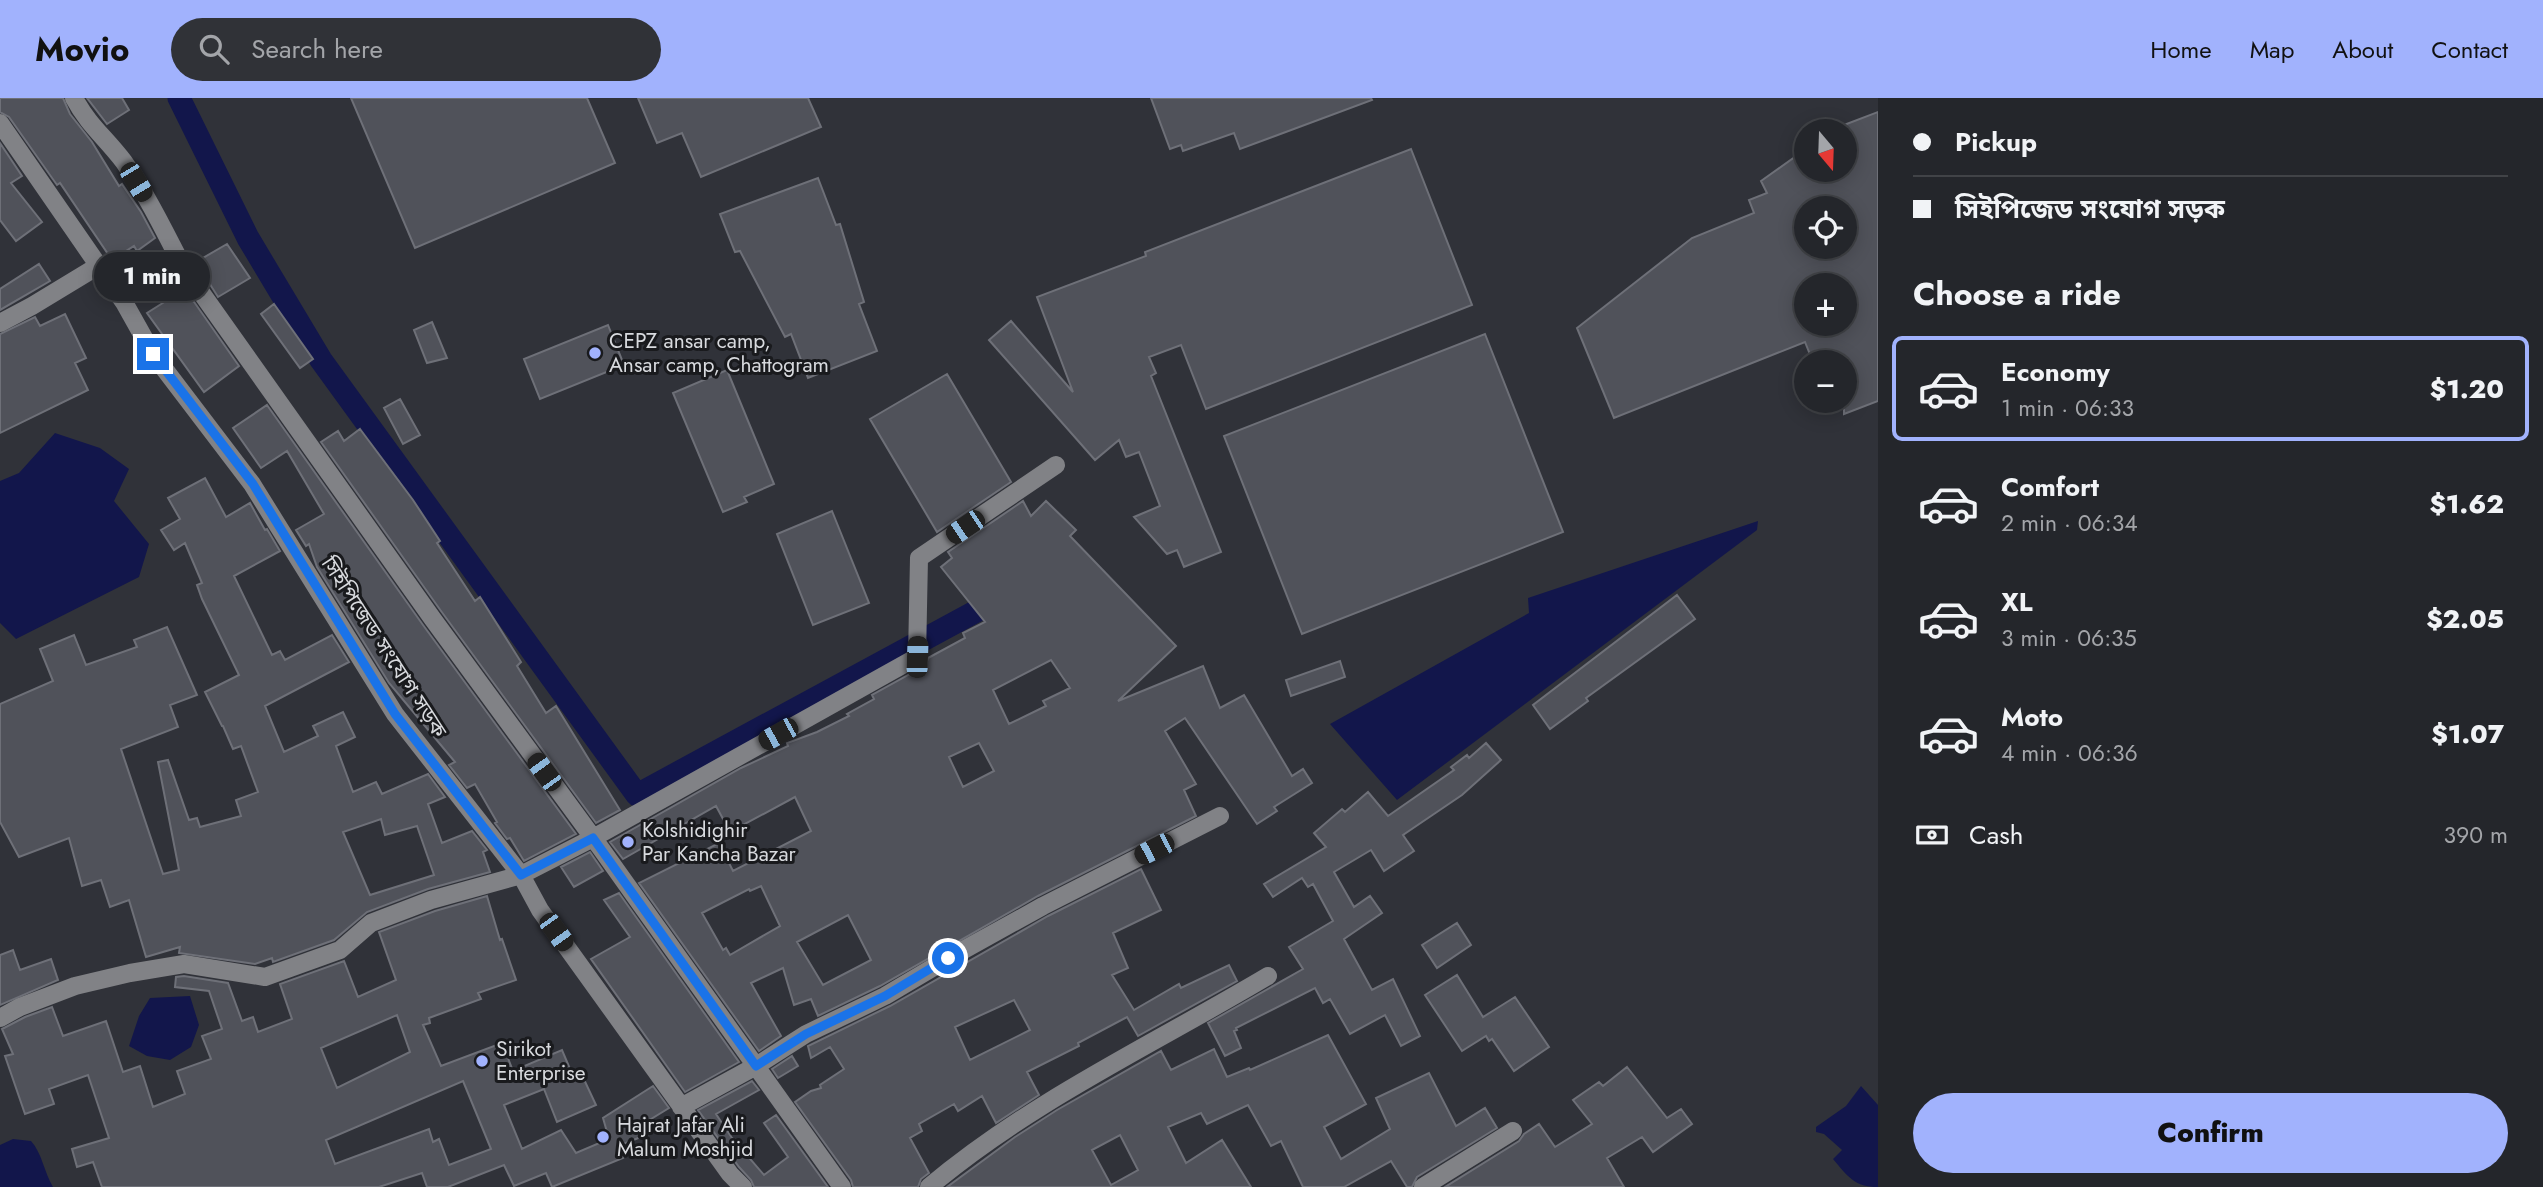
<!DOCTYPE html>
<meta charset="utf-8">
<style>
body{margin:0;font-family:Jost,"Noto Sans Bengali",sans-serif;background:#303237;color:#f1f3f6;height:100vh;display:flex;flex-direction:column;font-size:26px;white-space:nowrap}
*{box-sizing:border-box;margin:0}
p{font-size:23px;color:#a3a5a9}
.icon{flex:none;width:38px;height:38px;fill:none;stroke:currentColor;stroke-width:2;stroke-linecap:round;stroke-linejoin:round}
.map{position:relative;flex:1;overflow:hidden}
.drawer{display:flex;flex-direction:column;background:#24262b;width:665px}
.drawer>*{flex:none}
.guide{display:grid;align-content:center;height:154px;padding:0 35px;background:#24262b}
.needle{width:46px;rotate:161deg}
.buttons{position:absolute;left:1794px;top:21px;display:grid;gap:14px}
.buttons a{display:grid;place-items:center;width:63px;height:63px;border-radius:50%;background:#24262b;box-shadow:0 4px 18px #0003,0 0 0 2px #414347;font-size:35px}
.end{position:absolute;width:32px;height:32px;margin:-16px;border:9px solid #1a73e8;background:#fff;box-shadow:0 0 0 4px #fff}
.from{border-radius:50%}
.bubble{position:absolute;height:49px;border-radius:24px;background:#24262b;box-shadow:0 4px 18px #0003,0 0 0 2px #414347;font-size:23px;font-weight:800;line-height:49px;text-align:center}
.car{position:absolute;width:21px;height:42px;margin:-21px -10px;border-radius:9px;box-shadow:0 0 5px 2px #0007;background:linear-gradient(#222 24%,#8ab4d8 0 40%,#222 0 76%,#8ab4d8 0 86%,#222 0)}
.guide b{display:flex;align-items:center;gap:24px;height:66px;font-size:26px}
.guide b+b{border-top:2px solid #414347}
.guide i{width:18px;height:18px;background:#f1f3f6}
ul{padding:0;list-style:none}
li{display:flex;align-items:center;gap:21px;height:105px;margin:0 14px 10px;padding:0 21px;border:4px solid transparent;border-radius:10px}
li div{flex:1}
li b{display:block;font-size:26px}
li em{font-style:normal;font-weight:800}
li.on{border-color:#a1b2fd}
li>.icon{width:63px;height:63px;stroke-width:1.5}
h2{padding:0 35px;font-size:32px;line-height:84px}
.pay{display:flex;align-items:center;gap:18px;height:77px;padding:0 35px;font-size:26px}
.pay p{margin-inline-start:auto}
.action{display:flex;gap:14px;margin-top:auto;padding:14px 35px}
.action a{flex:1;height:80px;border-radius:42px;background:#a1b2fd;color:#111;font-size:28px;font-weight:800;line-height:80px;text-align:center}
header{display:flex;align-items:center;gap:42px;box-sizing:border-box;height:98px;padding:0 35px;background:#a1b2fd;color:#111}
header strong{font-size:33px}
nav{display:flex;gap:38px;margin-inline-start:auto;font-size:24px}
.search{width:490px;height:63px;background:#303237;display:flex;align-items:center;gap:18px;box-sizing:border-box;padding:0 24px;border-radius:38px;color:#a3a5a9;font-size:26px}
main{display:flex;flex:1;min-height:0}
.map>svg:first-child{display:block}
.water{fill:#12164b}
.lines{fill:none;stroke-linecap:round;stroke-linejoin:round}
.canal{stroke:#12164b;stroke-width:23}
.building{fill:#50525a;stroke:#6e7078;stroke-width:2;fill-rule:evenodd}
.minor{stroke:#818286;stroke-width:18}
.route{stroke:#1a73e8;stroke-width:9}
.poi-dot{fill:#a1b2fd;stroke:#191a1d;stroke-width:2.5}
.labels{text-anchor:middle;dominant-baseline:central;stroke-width:6;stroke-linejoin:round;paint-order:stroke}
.poi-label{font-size:21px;fill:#d8dade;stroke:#191a1d;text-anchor:start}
.street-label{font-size:21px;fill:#d8dade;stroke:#191a1d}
</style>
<header>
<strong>Movio</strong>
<div class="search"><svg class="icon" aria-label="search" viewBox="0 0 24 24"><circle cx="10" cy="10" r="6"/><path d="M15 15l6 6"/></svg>Search here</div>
<nav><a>Home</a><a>Map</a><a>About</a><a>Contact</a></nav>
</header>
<main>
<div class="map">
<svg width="1878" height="1089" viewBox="0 0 1878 1089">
<rect width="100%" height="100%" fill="#303239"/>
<path class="water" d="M55,335L100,350L129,371L114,403L149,446L139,479L16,541L0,525V383L19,375Z
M1758,423L1757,432L1397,702L1330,626L1529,515L1528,500Z
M190,898L199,927L191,949L170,962L147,958L129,948L139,918L150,900Z
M1861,988L1878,1007V1089C1855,1089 1848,1079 1833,1061L1842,1052L1824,1036L1816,1034V1029L1846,1008Z
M13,1041L31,1043C42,1055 44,1074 53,1089H0V1047Z"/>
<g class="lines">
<path class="canal" d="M179,0L248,140L321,262L637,697L995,503"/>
</g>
<path class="building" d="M0,0H63L70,16L92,44L119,88L122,86L141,114L155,140L137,153L134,148L112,162L60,85L57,87L9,19L0,14Z
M87,0H122L129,12L107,26Z
M351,0H587L615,65L415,150Z
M638,0H808L821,29L701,79L682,35L657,45Z
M1151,0H1371L1372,2L1240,51L1234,35L1183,53L1181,47L1170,51Z
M1878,14V303L1844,316V264H1813L1805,244L1614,320L1577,230L1692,140L1754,115L1749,102L1767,95L1761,83L1806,51V72H1844V27ZM1806,110H1844V149H1806ZM1806,187H1844V226H1806Z
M0,45L22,78L11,85L42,124L16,143L0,122Z
M1411,51L1472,207L1206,311L1181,247L1149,259L1156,275L1151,278L1221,454L1184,469L1177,452L1167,456L1134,419L1160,408L1139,354L1126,359L1119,342L1095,362L989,242L1011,223L1073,294L1037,199L1146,158L1145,154Z
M818,80L836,127L840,126L864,204L859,206L877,253L808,280L791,236L785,239L740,153L735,154L720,116Z
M227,146L250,180L218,199L196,164Z
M39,166L50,183L0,212V191Z
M185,191L239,268L204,294L147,215Z
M274,206L313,261L300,270L261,216Z
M65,216L86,260L75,265L88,292L0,335V236L35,219L40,228Z
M432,224L447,260L427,265L414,232Z
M608,227L624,267L540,301L524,261Z
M1485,236L1563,434L1302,536L1224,338Z
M727,272L774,386L744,399L747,404L723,414L673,295Z
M947,276L1011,384L937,434L870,321Z
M400,301L420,337L403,346L384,310Z
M267,307L423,527L576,736L524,763L510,740L507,741L495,725L497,724L475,686L467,690L449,667L455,664L389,585L317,469L309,446L306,448L296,432L324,416L287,353L261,370L233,330Z
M360,331L413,402L440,443L437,445L475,503L480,499L521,564L517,568L546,615L556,608L620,712L596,725L441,513L321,344L338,333L344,343Z
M205,380L226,419L250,405L265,432L267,431L280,453L234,478L272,557L280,553L285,562L332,537L349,564L265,608L284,654L318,638L313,628L343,614L355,639L336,648L353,694L376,684L382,696L428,676L445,699L428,706L442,745L472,733L487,752L483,754L490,774L428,791L367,814L334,842L273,864L272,860L255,866L179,855L180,849L146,859L129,802L110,809L101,782L82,788L69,740L19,759L0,724V606L53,583L40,551L74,537L86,567L137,549L134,542L167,529L197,597L170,607L178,629L121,651L163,776L179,772L158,664L168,662L189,722L197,720L200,729L241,718L236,702L258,694L241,648L233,651L223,628H222L205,594L239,577L202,501L197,487L202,485L185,445L174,452L161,432L180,421L168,400ZM381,721L385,737L417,728L434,777L370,797L343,734Z
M1023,403L1031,418L1046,403L1076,432L1070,438L1176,548L1118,603L1203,568L1220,610L1244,597L1292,678L1303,671L1312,685L1274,709L1277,713L1257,726L1185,620L1165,633L1196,686L1184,692L1196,718L1038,798L880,888L818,918L811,901L794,907L783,870L751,885L781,938L759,953L639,785L719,745L733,773L811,733L795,699L730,734L716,708L623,761L610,744L741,670L788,648L787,645L817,634L849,618L847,616L874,601L872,597L926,567L928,560L965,540L963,535L985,524L941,469L952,460L948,454ZM1051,562L1070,590L1043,603L1046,608L1009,626L993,592ZM979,645L994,673L963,689L949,659ZM761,788L780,828L730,857L726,850L723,852L702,815L749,791L750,793ZM848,817L871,862L823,887L797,844Z
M832,413L869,505L813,527L777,436Z
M1677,497L1695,521L1586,600L1588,603L1550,631L1533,607Z
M1340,563L1345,579L1291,598L1286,582Z
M1486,645L1501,662L1462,697L1403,737L1414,753L1384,773L1371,752L1334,774L1354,809L1370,798L1382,815L1344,841L1372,892L1393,881L1420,938L1401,948L1385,917L1350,936L1330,901L1323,905L1315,890L1236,930L1237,932L1234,933L1241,950L1225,958L1208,925L1303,871L1289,849L1333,823L1313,786L1308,789L1302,780L1273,799L1264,786L1326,749L1314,735L1342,711L1345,714L1368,694L1388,718L1454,672L1451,669L1467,657L1469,660Z
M590,754L603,773L574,789L561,769Z
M1141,771L1161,812L1113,835L1128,870L1112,877L1134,912L1179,886L1181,890L1229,867L1237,883L1138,938L1127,919L1078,945L1079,948L1027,974L1039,997L996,1025L982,998L958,1013L954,1006L919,1026L922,1033L910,1040L929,1075L921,1081L918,1089H853L851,1082L795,1004L811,993L821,990L820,987L844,971L830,949L811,960L808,948L890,908L1048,818ZM1014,902L1030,932L970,962L955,929Z
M619,795L739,964L685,994L591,861L630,839L604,802Z
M487,798L500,842L502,841L516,882L478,895L481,901L429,920L430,925L423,927L441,968L502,945L513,973L562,952L573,978L581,975L596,1007L557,1024L544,991L504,1007L522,1051L561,1032L576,1055L609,1041L603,1020L653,988L669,1010L643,1026L651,1035L618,1048L623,1060L552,1089L546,1075L514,1088L504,1067L448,1089H427L422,1075L379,1089H102L93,1064L77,1069L72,1051L109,1040L88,977L49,991L54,1006L25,1016L5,958L13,956L2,931L25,919L52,909L63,938L106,923L123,974L140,968L153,1009L185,996L177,973L211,961L202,938L222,931L209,893L175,889L176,879L184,878L228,885L242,923L253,919L258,934L292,921L280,886L344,863L358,899L396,882L379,834L435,813ZM397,917L410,954L337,990L321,950ZM463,983L491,1051L449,1067L439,1041L433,1044L429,1031L335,1066L326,1042Z
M1457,825L1471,847L1437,870L1422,847Z
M13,852L20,872L51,861L58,882L0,907V857Z
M1457,877L1483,919L1515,899L1549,949L1514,973L1492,941L1489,943L1486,938L1462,953L1425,897Z
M1328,937L1366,1006L1324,1029L1341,1061L1390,1031L1376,1000L1429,975L1456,1028L1485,1010L1497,1030L1417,1079L1412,1089H1407L1391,1063L1344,1089H1303L1281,1043L1271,1048L1248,1007L1207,1026L1201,1015L1168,1029L1186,1065L1222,1042L1251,1089H947L1015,1039L1057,1012L1161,953L1171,972L1214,951L1227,979L1249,970L1250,972ZM1120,1037L1138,1072L1111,1087L1092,1052Z
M792,958L798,968L778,980L772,971Z
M1627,969L1667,1020L1681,1011L1692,1026L1653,1054L1642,1039L1607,1060L1624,1089H1445L1519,1043L1524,1036L1539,1026L1555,1049L1592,1026L1573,1002L1599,984L1603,988Z
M752,983L759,992L716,1016L732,1040L764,1077L788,1059L764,1025L776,1017L828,1089H754L751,1082L739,1069L698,1012Z"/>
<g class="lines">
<path class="minor" d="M74,0C89,28 106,40 124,64C147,97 165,134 183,169L432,520L602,752L842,1089
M0,25L125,206L153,256L252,386L395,616L521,777L540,812L730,1076L743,1089
M0,225L32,208L98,168
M0,920L20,909L75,888L130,875L184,866L265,879L340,852L371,825L431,802L521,777L593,740L917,559L919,460L1056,367
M681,1009L756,968L806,936L885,898L949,860L1043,808L1220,718
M929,1089C1031,1003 1154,946 1268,878
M1423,1089L1513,1033"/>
</g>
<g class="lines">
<path class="route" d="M153,256L253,386L395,616L521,777L593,740L756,968L806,936L885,898L948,860"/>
</g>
<g class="poi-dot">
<circle cx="595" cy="255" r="7"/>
<circle cx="628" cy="744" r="7"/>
<circle cx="482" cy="963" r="7"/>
<circle cx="603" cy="1039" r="7"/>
</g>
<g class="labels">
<g class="poi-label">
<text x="609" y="243">CEPZ ansar camp,<tspan x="609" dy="24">Ansar camp, Chattogram</tspan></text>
<text x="642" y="732">Kolshidighir<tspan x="642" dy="24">Par Kancha Bazar</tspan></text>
<text x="496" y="951">Sirikot<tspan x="496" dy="24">Enterprise</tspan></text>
<text x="617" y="1027">Hajrat Jafar Ali<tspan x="617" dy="24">Malum Moshjid</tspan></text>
</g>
<g class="street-label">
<text transform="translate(384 549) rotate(57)">সিইপিজেড সংযোগ সড়ক</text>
</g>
</g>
</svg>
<div class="buttons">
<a><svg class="needle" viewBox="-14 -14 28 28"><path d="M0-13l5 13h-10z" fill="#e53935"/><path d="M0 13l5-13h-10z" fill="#a3a5a9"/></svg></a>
<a><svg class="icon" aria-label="locate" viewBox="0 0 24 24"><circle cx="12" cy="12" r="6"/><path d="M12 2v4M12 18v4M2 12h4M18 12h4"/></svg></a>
<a>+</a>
<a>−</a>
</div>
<i class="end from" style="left:948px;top:860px"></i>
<i class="end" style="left:153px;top:256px"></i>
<div class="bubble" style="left:94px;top:154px;width:116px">1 min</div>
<i class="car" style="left:136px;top:84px;rotate:149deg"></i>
<i class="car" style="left:965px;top:429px;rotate:236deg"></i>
<i class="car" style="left:917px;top:559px;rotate:2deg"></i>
<i class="car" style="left:778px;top:636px;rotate:241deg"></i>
<i class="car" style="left:544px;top:674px;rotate:324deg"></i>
<i class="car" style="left:1154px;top:751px;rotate:243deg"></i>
<i class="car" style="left:556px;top:834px;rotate:144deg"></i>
</div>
<section class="drawer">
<div class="guide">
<b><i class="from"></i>Pickup</b>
<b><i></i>সিইপিজেড সংযোগ সড়ক</b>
</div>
<h2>Choose a ride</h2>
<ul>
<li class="on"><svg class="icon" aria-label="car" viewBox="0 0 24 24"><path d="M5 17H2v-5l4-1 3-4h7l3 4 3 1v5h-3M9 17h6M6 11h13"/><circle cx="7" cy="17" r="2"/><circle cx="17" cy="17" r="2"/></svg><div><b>Economy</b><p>1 min · 06:33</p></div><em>$1.20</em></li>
<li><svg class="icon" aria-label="car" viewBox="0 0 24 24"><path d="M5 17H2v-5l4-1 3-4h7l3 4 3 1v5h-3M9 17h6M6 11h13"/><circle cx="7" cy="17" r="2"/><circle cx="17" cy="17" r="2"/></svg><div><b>Comfort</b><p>2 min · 06:34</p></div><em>$1.62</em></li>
<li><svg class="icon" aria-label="car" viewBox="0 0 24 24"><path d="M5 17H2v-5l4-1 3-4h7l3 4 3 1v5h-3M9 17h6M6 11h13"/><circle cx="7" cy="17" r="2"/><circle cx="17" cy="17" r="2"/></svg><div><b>XL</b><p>3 min · 06:35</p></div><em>$2.05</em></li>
<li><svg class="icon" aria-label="car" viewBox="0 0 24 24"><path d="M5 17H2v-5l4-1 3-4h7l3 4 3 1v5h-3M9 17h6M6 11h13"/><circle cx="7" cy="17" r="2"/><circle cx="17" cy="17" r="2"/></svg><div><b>Moto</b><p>4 min · 06:36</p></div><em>$1.07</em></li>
</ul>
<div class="pay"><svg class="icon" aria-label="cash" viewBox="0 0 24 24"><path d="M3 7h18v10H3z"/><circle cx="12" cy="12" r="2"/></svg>Cash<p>390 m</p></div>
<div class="action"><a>Confirm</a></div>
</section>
</main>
